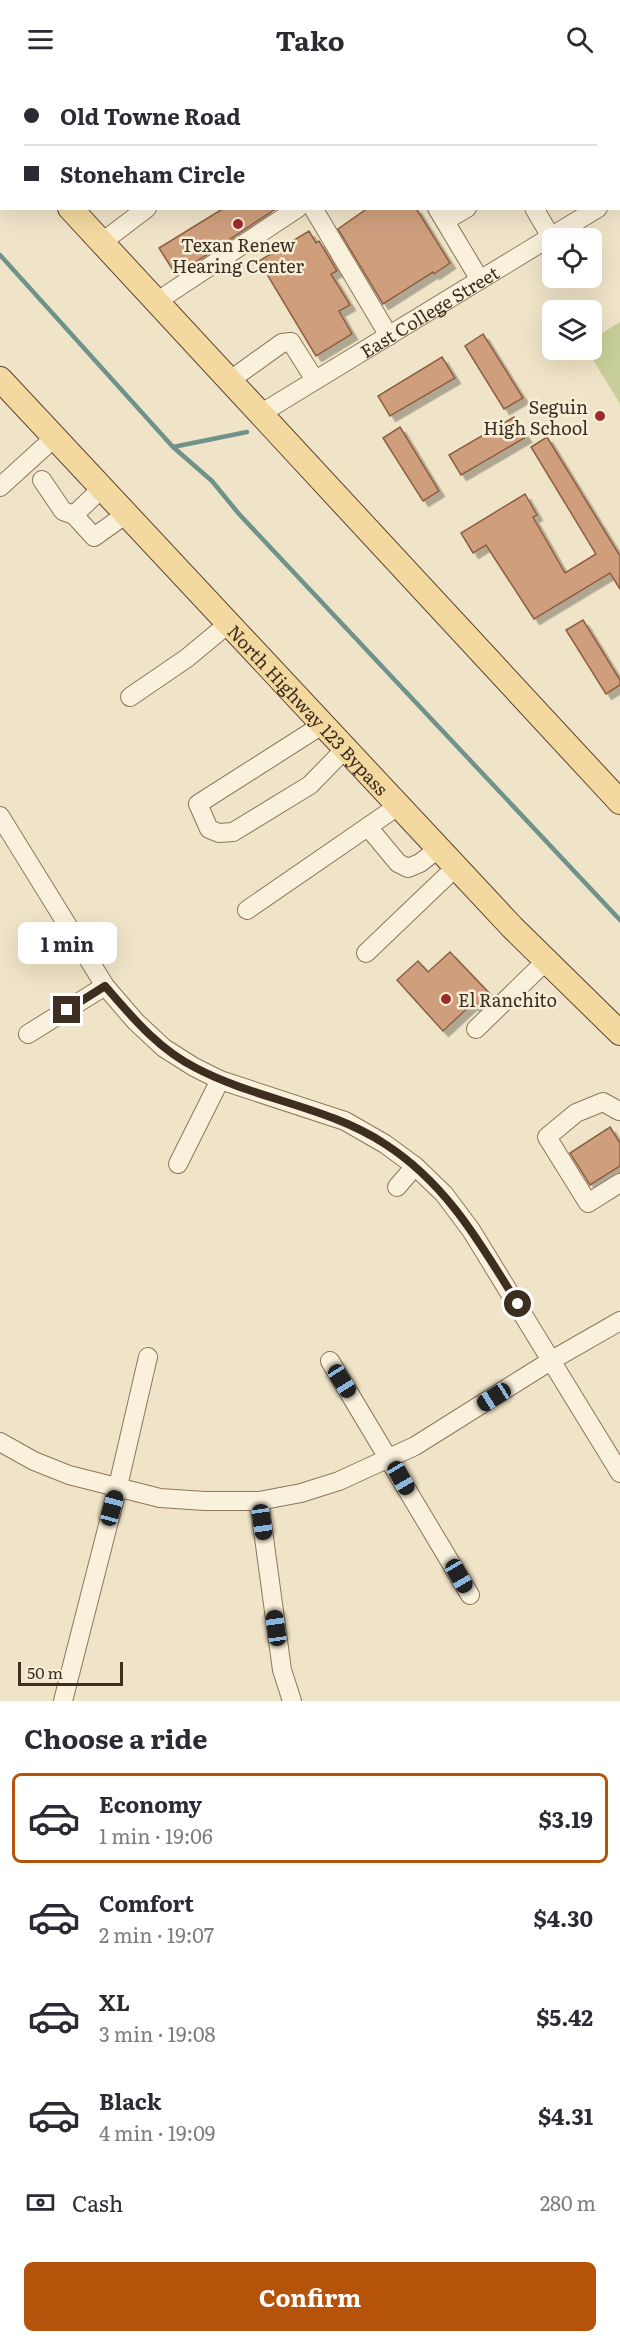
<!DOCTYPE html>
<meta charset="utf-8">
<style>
body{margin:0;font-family:Literata,serif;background:#f2f2f3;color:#2b2b33;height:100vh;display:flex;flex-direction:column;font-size:22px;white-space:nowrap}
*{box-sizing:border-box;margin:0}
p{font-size:20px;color:#7c7c81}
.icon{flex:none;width:33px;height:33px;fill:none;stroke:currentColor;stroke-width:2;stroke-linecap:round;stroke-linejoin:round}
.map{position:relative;height:1623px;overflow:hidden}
.details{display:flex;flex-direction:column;background:#fff;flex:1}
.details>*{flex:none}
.guide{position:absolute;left:0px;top:0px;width:621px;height:132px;box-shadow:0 6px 24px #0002;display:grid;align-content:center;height:132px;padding:0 24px;background:#fff}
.controls{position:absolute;left:542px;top:150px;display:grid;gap:12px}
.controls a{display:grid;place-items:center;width:60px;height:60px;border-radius:9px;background:#fff;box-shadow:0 6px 24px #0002;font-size:30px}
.scale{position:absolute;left:18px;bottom:15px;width:105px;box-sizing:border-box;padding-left:6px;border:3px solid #3d2e20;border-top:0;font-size:16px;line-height:21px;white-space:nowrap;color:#3d2e20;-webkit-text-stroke:4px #f7eed8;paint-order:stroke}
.end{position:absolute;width:27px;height:27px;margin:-14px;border:8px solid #3d2e20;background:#fff;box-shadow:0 0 0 3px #fff}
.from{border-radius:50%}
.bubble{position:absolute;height:42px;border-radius:9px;background:#fff;box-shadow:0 6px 24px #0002;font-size:20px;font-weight:700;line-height:42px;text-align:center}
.car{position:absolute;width:18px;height:36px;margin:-18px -9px;border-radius:8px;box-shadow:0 0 4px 2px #0007;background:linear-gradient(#222 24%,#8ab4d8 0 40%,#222 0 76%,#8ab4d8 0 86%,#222 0)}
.guide b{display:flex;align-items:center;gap:21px;height:57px;font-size:22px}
.guide b+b{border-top:2px solid #e1e1e2}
.guide i{width:15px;height:15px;background:#2b2b33}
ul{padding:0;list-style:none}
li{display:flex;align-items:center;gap:18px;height:90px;margin:0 12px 9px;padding:0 12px;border:3px solid transparent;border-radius:9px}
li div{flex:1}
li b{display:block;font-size:22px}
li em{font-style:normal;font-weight:700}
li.on{border-color:#b45309}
li>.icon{width:54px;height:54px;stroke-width:1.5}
h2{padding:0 24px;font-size:27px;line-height:72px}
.pay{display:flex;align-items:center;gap:15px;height:66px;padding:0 24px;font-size:22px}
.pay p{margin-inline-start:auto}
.button{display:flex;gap:12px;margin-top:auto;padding:12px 24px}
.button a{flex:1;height:69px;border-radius:9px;background:#b45309;color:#fff;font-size:24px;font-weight:700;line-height:69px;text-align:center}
header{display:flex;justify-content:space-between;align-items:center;height:78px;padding:0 24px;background:#fff;font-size:27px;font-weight:700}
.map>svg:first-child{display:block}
.green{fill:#c9cf9b}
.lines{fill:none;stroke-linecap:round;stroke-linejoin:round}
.stream{stroke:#6f938a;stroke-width:4.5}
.building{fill:#cf9f7d;stroke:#8d5f41;stroke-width:1.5;filter:url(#shadow)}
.minor-casing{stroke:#8d765c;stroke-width:20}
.major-casing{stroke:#5b4430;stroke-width:26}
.minor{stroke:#faf1dc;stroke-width:18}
.major{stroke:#f3d9a0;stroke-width:24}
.route{stroke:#3d2e20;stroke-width:8}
.poi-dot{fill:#9e2a2b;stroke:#f7eed8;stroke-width:2}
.labels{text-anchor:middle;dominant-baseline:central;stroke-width:5;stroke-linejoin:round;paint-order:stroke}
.poi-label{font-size:18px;fill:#3d2e20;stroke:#f7eed8}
.street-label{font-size:18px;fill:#3d2e20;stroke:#f7eed8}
</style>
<header><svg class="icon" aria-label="menu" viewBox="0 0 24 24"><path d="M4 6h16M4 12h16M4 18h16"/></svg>Tako<svg class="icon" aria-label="search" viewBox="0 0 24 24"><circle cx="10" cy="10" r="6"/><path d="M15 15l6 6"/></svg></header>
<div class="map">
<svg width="620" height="1623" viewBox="0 0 620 1623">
<defs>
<filter id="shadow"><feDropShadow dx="5.5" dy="5.5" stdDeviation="0" flood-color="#0004"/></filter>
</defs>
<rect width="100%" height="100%" fill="#f0e4c8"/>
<path class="green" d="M620,244V326L587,272H591V262Z"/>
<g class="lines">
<path class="stream" d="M0,177L173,369L212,403L239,436L620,842
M173,369L247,354"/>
</g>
<path class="building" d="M224,130H277L176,197L159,170Z
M368,130H416L450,185L434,196L433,194L383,226L338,151Z
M309,153L316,165L319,163L337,193L331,196L350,227L339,233L352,256L316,278L259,183Z
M483,256L523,320L504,331L465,268Z
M442,279L455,300L390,338L378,318Z
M514,339L526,359L461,397L449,377Z
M400,349L439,413L423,423L383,360Z
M547,359L620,478V511L610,495L534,541L486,467L473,475L461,455L525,416L537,437L533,439L565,495L596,476L531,369Z
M583,542L620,602V607L606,616L566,552Z
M450,874L490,916L475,929L472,926L443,953L397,902L418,883L428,894Z
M610,1049L620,1065V1088L590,1107L570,1075Z"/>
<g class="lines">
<g class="minor-casing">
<g id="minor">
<path d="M25,0L26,2"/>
<path d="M411,0L414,2"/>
<path d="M168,2L171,0"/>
<path d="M313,130L389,258"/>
<path d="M437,130L480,202"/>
<path d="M534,130L551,159"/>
<path d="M445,143L467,130"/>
<path d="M101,165L147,130"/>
<path d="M156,224L298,130"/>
<path d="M229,303L282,265L291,264L315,302"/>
<path id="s1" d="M260,336L598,130"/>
<path d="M42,402L63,433L74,437"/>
<path d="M0,409L54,360"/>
<path d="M101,411L74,437L94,459L125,437"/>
<path d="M130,619L187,580L228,546"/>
<path d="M322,647L198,726L209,751L219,755L233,754L310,707L345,671"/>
<path d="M0,738L105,908L136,944L164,970L194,989L220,1002L345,1043L385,1066L415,1088L444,1116L471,1152L620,1395"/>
<path d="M368,749L398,785L408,790L420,785L438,771"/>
<path d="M247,832L398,728"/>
<path d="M366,875L456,789"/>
<path d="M476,951L547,882"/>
<path d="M28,956L105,908"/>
<path d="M619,1033L603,1024L576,1035L547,1059L588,1125L620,1105"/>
<path d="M178,1086L220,1002"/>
<path d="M397,1109L415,1088"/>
<path d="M330,1283L470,1517"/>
<path d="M0,1364L34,1383L69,1397L160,1420L205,1423H259L301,1415L339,1403L415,1368L552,1282L620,1243"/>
<path d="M259,1423L282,1592L292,1623"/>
<path d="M63,1623L118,1408L148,1279"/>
</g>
</g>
<g class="major-casing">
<g id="major">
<path d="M0,46L2,48"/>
<path d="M70,130L620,724"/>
<path id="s2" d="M0,301L456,789L512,849L620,955"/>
</g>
</g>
<use href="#minor" class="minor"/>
<use href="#major" class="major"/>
</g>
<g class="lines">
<path class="route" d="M67,932L105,908C132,939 158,971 196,990C257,1022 327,1028 385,1066C447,1106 480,1165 518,1226"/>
</g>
<g class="poi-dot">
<circle cx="238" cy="146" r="6"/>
<circle cx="600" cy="338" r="6"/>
<circle cx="446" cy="921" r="6"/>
</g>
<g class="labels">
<g class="poi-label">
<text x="238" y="166">Texan Renew<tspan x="238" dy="21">Hearing Center</tspan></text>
<text x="588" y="328" text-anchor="end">Seguin<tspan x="588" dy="21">High School</tspan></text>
<text x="458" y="921" text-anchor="start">El Ranchito</text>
</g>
<g class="street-label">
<text stroke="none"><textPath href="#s1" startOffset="198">East College Street</textPath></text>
<text stroke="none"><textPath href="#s2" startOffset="452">North Highway 123 Bypass</textPath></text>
</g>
</g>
</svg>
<div class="controls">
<a><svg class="icon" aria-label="locate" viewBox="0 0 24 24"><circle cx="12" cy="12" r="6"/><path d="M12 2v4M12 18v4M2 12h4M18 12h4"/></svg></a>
<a><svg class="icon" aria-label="layers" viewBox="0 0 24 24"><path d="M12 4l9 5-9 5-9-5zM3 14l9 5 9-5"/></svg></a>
</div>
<div class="scale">50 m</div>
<i class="end from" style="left:518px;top:1226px"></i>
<i class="end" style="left:67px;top:932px"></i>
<div class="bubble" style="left:18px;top:844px;width:99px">1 min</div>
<i class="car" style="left:342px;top:1303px;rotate:148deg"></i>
<i class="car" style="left:494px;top:1319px;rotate:238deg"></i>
<i class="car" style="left:401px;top:1400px;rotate:150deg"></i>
<i class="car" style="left:112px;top:1430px;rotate:15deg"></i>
<i class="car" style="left:262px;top:1444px;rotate:172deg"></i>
<i class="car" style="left:459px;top:1498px;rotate:150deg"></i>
<i class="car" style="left:276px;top:1550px;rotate:352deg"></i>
<div class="guide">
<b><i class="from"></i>Old Towne Road</b>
<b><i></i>Stoneham Circle</b>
</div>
</div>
<section class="details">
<h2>Choose a ride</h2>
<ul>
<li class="on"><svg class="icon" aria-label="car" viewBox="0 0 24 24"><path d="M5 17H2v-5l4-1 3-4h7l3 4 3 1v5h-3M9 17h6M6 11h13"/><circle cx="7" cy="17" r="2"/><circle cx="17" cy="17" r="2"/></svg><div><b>Economy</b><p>1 min · 19:06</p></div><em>$3.19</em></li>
<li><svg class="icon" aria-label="car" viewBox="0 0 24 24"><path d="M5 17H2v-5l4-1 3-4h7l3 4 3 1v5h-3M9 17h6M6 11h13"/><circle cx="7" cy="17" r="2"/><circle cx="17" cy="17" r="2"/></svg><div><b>Comfort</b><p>2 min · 19:07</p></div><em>$4.30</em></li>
<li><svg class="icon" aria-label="car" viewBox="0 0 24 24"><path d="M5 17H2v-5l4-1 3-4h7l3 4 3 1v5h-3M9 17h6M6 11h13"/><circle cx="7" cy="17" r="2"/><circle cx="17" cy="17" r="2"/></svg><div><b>XL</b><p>3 min · 19:08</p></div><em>$5.42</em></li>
<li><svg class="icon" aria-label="car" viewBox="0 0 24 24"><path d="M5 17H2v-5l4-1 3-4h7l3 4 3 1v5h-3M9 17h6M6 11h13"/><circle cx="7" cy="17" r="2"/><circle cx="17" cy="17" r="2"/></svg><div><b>Black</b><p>4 min · 19:09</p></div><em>$4.31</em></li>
</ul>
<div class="pay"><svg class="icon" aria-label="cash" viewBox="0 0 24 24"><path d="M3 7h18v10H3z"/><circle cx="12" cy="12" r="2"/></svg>Cash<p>280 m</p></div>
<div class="button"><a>Confirm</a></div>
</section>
